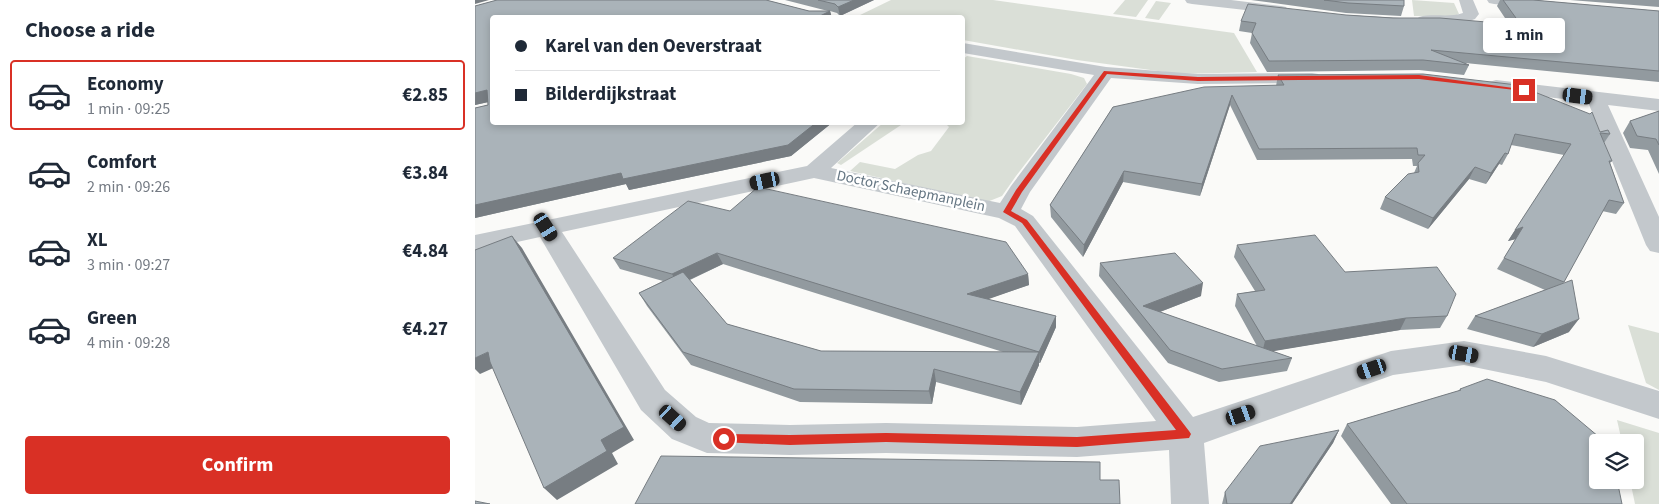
<!DOCTYPE html>
<meta charset="utf-8">
<style>
body{margin:0;font-family:"Source Sans 3",sans-serif;background:#f6f6f7;color:#1f2937;height:100vh;display:flex;flex-direction:column;font-size:19px;white-space:nowrap}
*{box-sizing:border-box;margin:0}
p{font-size:16px;color:#747a83}
.icon{flex:none;width:28px;height:28px;fill:none;stroke:currentColor;stroke-width:2;stroke-linecap:round;stroke-linejoin:round}
.map{position:relative;flex:1;overflow:hidden}
.side{display:flex;flex-direction:column;background:#fff;width:475px}
.side>*{flex:none}
.top-card{position:absolute;left:15px;top:15px;width:475px;height:110px;border-radius:5px;box-shadow:0 2px 8px #0003;display:grid;align-content:center;height:110px;padding:0 25px;background:#fff}
.buttons{position:absolute;left:1114px;top:434px;display:grid;gap:10px}
.buttons a{display:grid;place-items:center;width:55px;height:55px;border-radius:5px;background:#fff;box-shadow:0 2px 8px #0003;font-size:25px}
.end{position:absolute;width:22px;height:22px;margin:-11px;border:6px solid #d93025;background:#fff;box-shadow:0 0 0 2px #fff}
.from{border-radius:50%}
.bubble{position:absolute;height:35px;border-radius:5px;background:#fff;box-shadow:0 2px 8px #0003;font-size:16px;font-weight:700;line-height:35px;text-align:center}
.car{position:absolute;width:15px;height:30px;margin:-15px -8px;border-radius:6px;box-shadow:0 0 4px 1px #0007;background:linear-gradient(#222 24%,#8ab4d8 0 40%,#222 0 76%,#8ab4d8 0 86%,#222 0)}
.top-card b{display:flex;align-items:center;gap:18px;height:48px;font-size:19px}
.top-card b+b{border-top:1px solid #e0e1e3}
.top-card i{width:12px;height:12px;background:#1f2937}
ul{padding:0;list-style:none}
li{display:flex;align-items:center;gap:15px;height:70px;margin:0 10px 8px;padding:0 15px;border:2px solid transparent;border-radius:5px}
li div{flex:1}
li b{display:block;font-size:19px}
li em{font-style:normal;font-weight:700}
li.selected{border-color:#d93025}
li>.icon{width:45px;height:45px;stroke-width:1.5}
h2{padding:0 25px;font-size:22px;line-height:60px}
.primary-button{display:flex;gap:10px;margin-top:auto;padding:10px 25px}
.primary-button a{flex:1;height:58px;border-radius:5px;background:#d93025;color:#fff;font-size:20px;font-weight:700;line-height:58px;text-align:center}
main{display:flex;flex:1;min-height:0}
.map>svg:first-child{display:block}
.green{fill:#dadfd7}
.lines{fill:none;stroke-linecap:round;stroke-linejoin:round}
.street{fill:#c3c8cc;fill-rule:evenodd}
.wall{fill:#929a9f;fill-rule:evenodd}
.shaded-wall{fill:#777d82}
.building{fill:#aab3b9;stroke:#777d82}
.route{fill:#d93025}
.labels{text-anchor:middle;dominant-baseline:central;stroke-width:5;stroke-linejoin:round;paint-order:stroke}
.far-street-label{font-size:15px;fill:#657683;stroke:#fff}
</style>
<main>
<section class="side">
<h2>Choose a ride</h2>
<ul>
<li class="selected"><svg class="icon" aria-label="car" viewBox="0 0 24 24"><path d="M5 17H2v-5l4-1 3-4h7l3 4 3 1v5h-3M9 17h6M6 11h13"/><circle cx="7" cy="17" r="2"/><circle cx="17" cy="17" r="2"/></svg><div><b>Economy</b><p>1 min · 09:25</p></div><em>€2.85</em></li>
<li><svg class="icon" aria-label="car" viewBox="0 0 24 24"><path d="M5 17H2v-5l4-1 3-4h7l3 4 3 1v5h-3M9 17h6M6 11h13"/><circle cx="7" cy="17" r="2"/><circle cx="17" cy="17" r="2"/></svg><div><b>Comfort</b><p>2 min · 09:26</p></div><em>€3.84</em></li>
<li><svg class="icon" aria-label="car" viewBox="0 0 24 24"><path d="M5 17H2v-5l4-1 3-4h7l3 4 3 1v5h-3M9 17h6M6 11h13"/><circle cx="7" cy="17" r="2"/><circle cx="17" cy="17" r="2"/></svg><div><b>XL</b><p>3 min · 09:27</p></div><em>€4.84</em></li>
<li><svg class="icon" aria-label="car" viewBox="0 0 24 24"><path d="M5 17H2v-5l4-1 3-4h7l3 4 3 1v5h-3M9 17h6M6 11h13"/><circle cx="7" cy="17" r="2"/><circle cx="17" cy="17" r="2"/></svg><div><b>Green</b><p>4 min · 09:28</p></div><em>€4.27</em></li>
</ul>
<div class="primary-button"><a>Confirm</a></div>
</section>
<div class="map">
<svg width="1184" height="504" viewBox="0 0 1184 504">
<rect width="100%" height="100%" fill="#fafaf8"/>
<path class="green" d="M416,0H518L759,33L782,72L705,74L602,60L488,40V18H390L383,16Z
M650,0H673L661,17L638,14Z
M937,0L979,3L984,14L979,16H939Z
M681,1L696,3L684,20L670,18Z
M492,56L596,74L609,78L612,84L541,176L527,196L512,202L375,171L385,162L420,169L443,155L456,151L474,127L470,123L488,122V59Z
M408,123H429L366,165L362,163Z
M1153,325L1184,333V390L1171,383Z
M1142,420L1184,433V504H1160L1155,480H1160V442H1147Z"/>
<g class="lines">
<path class="street" d="M710,0H756L806,6L811,7L813,10L811,13L806,14L717,4L712,3Z
M984,0H998L1004,14L1000,19L983,25H949L944,23L941,20L944,17C958,13 974,18 988,13Z
M1012,0H1063L1068,4L1066,7L1061,8L1019,4L1014,3Z
M488,43L631,67L723,74L837,73L843,74L846,78L843,82L837,83L723,84L636,78L555,192L546,209L558,216L718,417L916,351L989,341L1071,356L1184,391V419L1071,382L989,365L918,375L729,443L734,504H696L694,450L602,457L411,453L315,455L232,453L197,439L166,410L65,237L0,251V235L332,166L383,122H406L356,168L525,203L536,186L619,75L488,53ZM339,178L524,218L540,226L681,421L602,427L411,423L315,425L234,423L221,417L190,390L87,232Z
M1021,80L1184,99V111L1133,105L1184,217V253L1175,251L1171,245L1113,102L1014,90L1012,86L1014,82Z"/>
</g>
<path class="wall" d="M22,0H291L334,11H353L310,0H399L365,16L362,13L355,11L357,18H18V122H358L316,156L154,190L151,184L0,218V108L13,105V102L0,105V6Z
M776,0H929V6L926,16L871,13Z
M1025,0H1058L1184,11V82L990,63L994,65L989,75L944,70L792,72L775,43L777,33L764,31L766,21L871,15L1034,24L1022,6Z
M1095,0H1184V7Z
M803,75L1135,134L1129,143L1137,161L1135,163L1149,203L1141,214L1127,211L1088,284L1094,332L1058,347L992,329L1000,316L1070,290L1022,269L1041,239L1033,241L1089,155L1036,145L1033,154L1027,165L1024,164L1011,184L994,179L953,229L905,209L910,197L939,173L942,166H938L937,159L782,160L755,105L725,196L648,182L608,257L576,217L575,205L638,107L801,86Z
M1184,111V174L1173,150L1155,148L1148,133L1155,121Z
M255,211L553,274L554,285L512,299L581,316V327L565,363H564V365L546,405L461,382L457,404L325,402L216,365L172,306L164,293L188,281L145,269L138,258ZM248,264L528,352L346,351L252,324L215,280Z
M762,245L870,272L972,316L965,328L925,330L797,351L817,358L812,371L744,382L693,363L624,276L625,263L726,296L685,312L782,346L760,306L762,294L780,291L759,257Z
M985,389L1147,504H916L866,436L872,424L983,391Z
M864,430L858,443L817,504H747L750,492Z"/>
<path class="shaded-wall" d="M0,0H14L0,4Z
M379,0H399L365,16L363,7Z
M355,11L357,18H341Z
M12,90L18,101L0,105V93Z
M757,95L755,105L725,196L727,184Z
M342,122H358L316,156L154,190L151,184L0,218V205Z
M1030,153L1024,164L1011,184L1016,173Z
M1000,167L994,179L953,229L958,218Z
M649,171L648,182L608,257L609,245Z
M1048,227L1041,239L1033,241L1040,230Z
M37,236L47,248L159,440L137,453L143,464L82,500L69,488Z
M242,253L248,264L203,285L197,274Z
M553,274L554,285L494,306L492,294Z
M728,283L726,296L669,318L668,306Z
M581,316V327L565,363L564,352Z
M931,318L925,330L787,353L790,341Z
M1104,319L1094,332L1058,347L1067,334Z
M13,352L25,365L5,374L0,369V358Z
M564,352V365L546,405L545,392Z
M459,369L461,382L457,404L454,391Z
M864,430L858,443L817,504H815Z"/>
<path class="building" d="M22,0H291L334,11H355L341,18H18V122H342L313,145L148,179L146,173L0,205V108L13,105L12,90L0,93V6Z
M343,0H379L363,7L360,4Z
M849,0H929V6L873,3Z
M1028,0H1058L1184,11V71L956,50L994,65L948,60L794,61L777,33L781,23L766,21L773,4L871,15L918,18H965L1046,25Z
M948,74L1042,85L1115,114L1117,112L1125,132L1133,130L1135,134L1125,133L1137,161H1134L1149,203L1134,200L1089,282L1029,258L1048,227L1040,230L1096,144L1040,134L1033,154L1030,153L1016,173L1000,167L958,218L910,197L933,174L944,172L943,163L950,155H943L942,148L784,149L757,95L727,184L649,171L609,245L575,205L638,107L729,87L809,85L803,75Z
M1184,111V145L1181,139L1162,136L1155,121Z
M283,187L531,242L553,274L492,294L581,316L564,352L242,253L197,274L138,258L213,201L255,211Z
M840,235L870,272L962,267L981,294L972,316L931,318L790,341L762,294L790,290L762,245Z
M37,236L149,427L126,440L132,451L69,488L15,362L13,352L0,358V250Z
M700,253L728,283L668,306L817,358L747,369L695,350L625,263Z
M208,272L252,324L346,351L564,352L545,392L459,369L454,391L319,389L208,352L164,293Z
M1097,280L1104,319L1067,334L1000,316Z
M1012,379L1080,400L1130,442H1122V480H1142L1147,504H932L872,424L986,390L985,389Z
M864,430L815,504H752L750,492L785,446Z
M186,456L625,462V480H644L645,504H160Z
M0,501L15,504H0Z"/>
<path class="route" d="M629,71L723,77L944,75L1052,90L1049,91L944,79L723,81L632,74L547,192L536,211L552,220L714,431L716,434L714,438L602,447L411,442L315,445L245,442L243,439L245,435L249,434L315,435L411,433L602,437L701,430L547,223L528,212L541,190Z"/>
<g class="labels">
<g class="far-street-label">
<text transform="translate(436 191) rotate(12)">Doctor Schaepmanplein</text>
</g>
</g>
</svg>
<div class="buttons">
<a><svg class="icon" aria-label="layers" viewBox="0 0 24 24"><path d="M12 4l9 5-9 5-9-5zM3 14l9 5 9-5"/></svg></a>
</div>
<i class="end from" style="left:249px;top:439px"></i>
<i class="end" style="left:1049px;top:90px"></i>
<div class="bubble" style="left:1008px;top:18px;width:82px">1 min</div>
<i class="car" style="left:1103px;top:96px;rotate:97deg"></i>
<i class="car" style="left:290px;top:181px;rotate:258deg"></i>
<i class="car" style="left:71px;top:227px;rotate:148deg"></i>
<i class="car" style="left:989px;top:354px;rotate:100deg"></i>
<i class="car" style="left:897px;top:369px;rotate:251deg"></i>
<i class="car" style="left:766px;top:415px;rotate:71deg"></i>
<i class="car" style="left:198px;top:418px;rotate:132deg"></i>
<div class="top-card">
<b><i class="from"></i>Karel van den Oeverstraat</b>
<b><i></i>Bilderdijkstraat</b>
</div>
</div>
</main>
